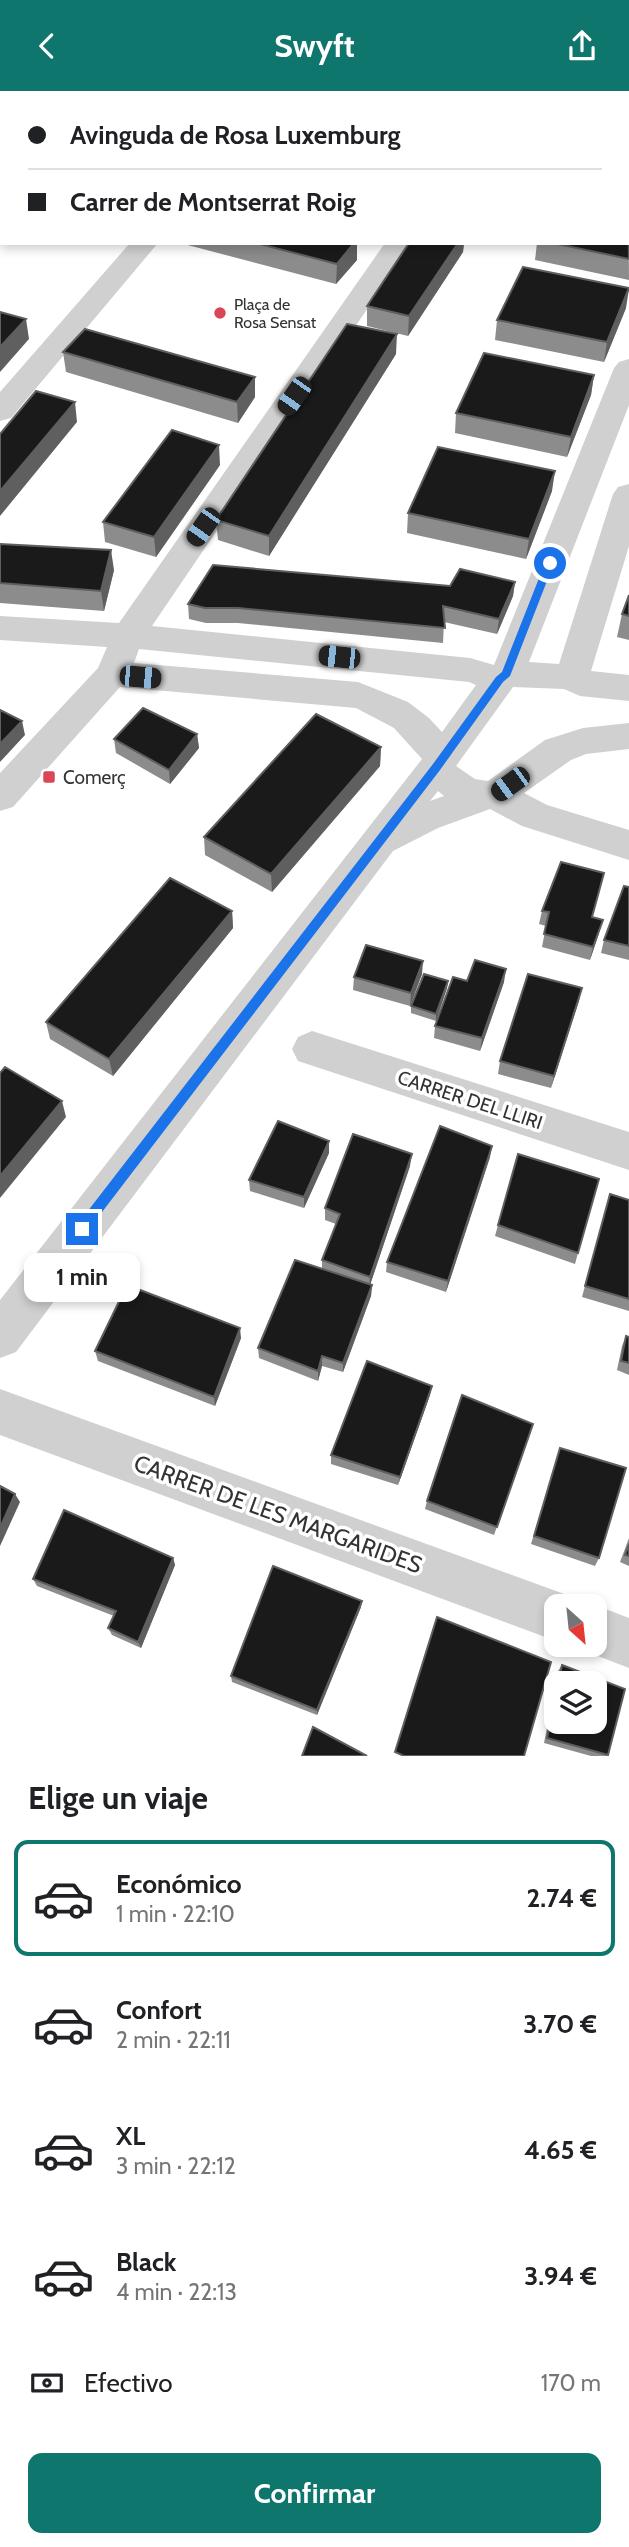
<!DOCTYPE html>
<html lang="es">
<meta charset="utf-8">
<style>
body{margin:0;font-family:Cabin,sans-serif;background:#f6f6f6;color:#202124;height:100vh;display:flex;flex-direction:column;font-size:26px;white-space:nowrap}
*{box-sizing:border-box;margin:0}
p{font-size:23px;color:#757577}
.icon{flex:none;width:38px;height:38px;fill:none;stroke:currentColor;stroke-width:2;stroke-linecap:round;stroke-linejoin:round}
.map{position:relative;height:1665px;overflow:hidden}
.details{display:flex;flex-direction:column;background:#fff;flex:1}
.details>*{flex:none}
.banner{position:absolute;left:0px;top:0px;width:630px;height:154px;box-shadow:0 4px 10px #0003;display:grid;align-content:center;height:154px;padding:0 28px;background:#fff}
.needle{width:46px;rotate:153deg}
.controls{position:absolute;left:544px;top:1503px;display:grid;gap:14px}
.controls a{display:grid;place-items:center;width:63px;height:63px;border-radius:14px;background:#fff;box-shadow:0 4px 10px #0003;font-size:35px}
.end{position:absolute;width:32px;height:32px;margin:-16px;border:9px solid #1a73e8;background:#fff;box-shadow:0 0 0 4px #fff}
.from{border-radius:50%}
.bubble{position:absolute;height:49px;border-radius:14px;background:#fff;box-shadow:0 4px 10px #0003;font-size:23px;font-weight:700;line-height:49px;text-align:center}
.car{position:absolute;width:21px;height:42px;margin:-21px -10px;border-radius:9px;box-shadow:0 0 5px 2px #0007;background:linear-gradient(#222 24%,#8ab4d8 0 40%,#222 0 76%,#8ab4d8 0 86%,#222 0)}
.banner b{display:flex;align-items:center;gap:24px;height:66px;font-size:26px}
.banner b+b{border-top:2px solid #e0e0e0}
.banner i{width:18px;height:18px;background:#202124}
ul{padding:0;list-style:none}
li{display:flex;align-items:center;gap:21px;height:116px;margin:0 14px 10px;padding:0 14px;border:4px solid transparent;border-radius:14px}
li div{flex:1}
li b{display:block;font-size:26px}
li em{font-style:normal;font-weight:700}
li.on{border-color:#0f766e}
li>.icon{width:63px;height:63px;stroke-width:1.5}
h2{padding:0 28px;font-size:32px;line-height:84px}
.pay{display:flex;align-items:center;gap:18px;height:77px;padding:0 28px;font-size:26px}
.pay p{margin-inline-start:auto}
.action{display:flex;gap:14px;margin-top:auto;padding:14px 28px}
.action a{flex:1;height:80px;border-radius:14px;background:#0f766e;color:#fff;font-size:28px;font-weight:700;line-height:80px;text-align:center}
header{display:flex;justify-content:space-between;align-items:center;height:91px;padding:0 28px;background:#0f766e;color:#fff;font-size:32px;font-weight:700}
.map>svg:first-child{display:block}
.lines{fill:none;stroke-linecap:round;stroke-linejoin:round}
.path{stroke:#cacaca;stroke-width:3.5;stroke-dasharray:2.5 2.5;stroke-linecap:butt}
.minor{fill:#d0d0d0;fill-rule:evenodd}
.wall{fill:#8c8c8c;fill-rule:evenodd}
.shaded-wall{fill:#5f5f5f}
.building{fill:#1a1a1a;stroke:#5f5f5f;stroke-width:2}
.route{fill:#1a73e8}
.poi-dot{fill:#d94655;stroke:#fff;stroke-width:2.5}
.labels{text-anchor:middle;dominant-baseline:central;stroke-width:7;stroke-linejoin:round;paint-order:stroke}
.far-poi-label{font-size:16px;fill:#333;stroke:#fff;text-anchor:start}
.poi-label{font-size:19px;fill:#333;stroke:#fff;text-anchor:start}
.street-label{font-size:19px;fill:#333;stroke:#fff}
.near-street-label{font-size:23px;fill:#333;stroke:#fff}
</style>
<header><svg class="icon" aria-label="back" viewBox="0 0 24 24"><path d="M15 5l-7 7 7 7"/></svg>Swyft<svg class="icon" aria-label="share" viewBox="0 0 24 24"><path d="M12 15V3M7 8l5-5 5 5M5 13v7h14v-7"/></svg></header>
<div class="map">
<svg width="629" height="1665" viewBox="0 0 629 1665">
<rect width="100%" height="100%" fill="#fff"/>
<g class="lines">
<path class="path" d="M518,0L524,2
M538,0L540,2"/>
<path class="minor" d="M264,0H288L263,2Z
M404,0H433L434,2H405Z
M462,0H491L492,2H463Z
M628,37L629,38V54L628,53Z
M130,152H158L11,327L0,330V301Z
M385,152H412L152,535L470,567L494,574L614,277L619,271L629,268V314L529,571L559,573L613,403L618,396L629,393V455L591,580L629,584V610L580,605L564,598L513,596L456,675L475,688L488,690L545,649L583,637L629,632V658L586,663L571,669L524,702L547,714L629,739V769L522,735L490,718L438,737L393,760L16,1261L0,1267V1209L422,668L394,637L356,617L120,596L13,716L0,720V682L98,577L107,556L0,549V525L119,532ZM139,558L469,591L476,594L442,641L429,627L408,611L358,591L134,572ZM438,700L444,705L430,710Z
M312,940L629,1041V1079L298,970L292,958L298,946Z
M0,1298L556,1500L574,1507L577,1516H556V1550L0,1344Z
M595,1514L629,1527V1577L577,1557L576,1554H595V1516H591Z"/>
</g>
<path class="wall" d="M628,58L629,189L535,169L537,152H628Z
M180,152H357V169L336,193Z
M409,152H464L463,161L408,245L367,235V215Z
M626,217L604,271L495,249L497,229Z
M63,261L255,286V306L238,332L66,281Z
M396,263L269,465L218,449L216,429Z
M594,284L591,304L567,366L455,342L456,322Z
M220,374L156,466L105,451L103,431Z
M552,400L526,468L407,442L408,422Z
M0,453L114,479L104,520L0,512Z
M515,491L513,505L497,543L444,531L443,552L238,532H206L189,528L188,513Z
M629,504V549L617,546L622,523Z
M197,643L199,657L170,693L116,662L114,648Z
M381,656L380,675L272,801L205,764L204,746Z
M629,796V869L601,862L604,849Z
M232,820L233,837L113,985L50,948L46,931Z
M542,820L592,826L599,842L590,869L542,856L546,835L539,833Z
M422,883L410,915L353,899L354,886Z
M448,890L447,897L436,930L411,922V915Z
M467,890L504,891L480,960L434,947L435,935Z
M582,897L551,997L498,983L500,970Z
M329,1062L304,1117L250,1100L249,1089Z
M490,1066L446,1201L386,1181L387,1171Z
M410,1075L370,1194H372L371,1205L343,1281L322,1275L318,1290L259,1267L258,1257L322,1178V1169L336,1133L325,1129V1117Z
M610,1103L629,1109V1220L582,1206Z
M498,1134L578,1162L575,1173L495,1145Z
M626,1245L629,1246V1284L617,1279L622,1255Z
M241,1247L215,1315L98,1270L95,1260Z
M430,1304L398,1394L331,1373V1364Z
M533,1333L494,1444L425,1418L427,1410Z
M560,1357L599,1467L595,1475L531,1453Z
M629,1447V1475L620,1471Z
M173,1467L175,1474L141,1557L112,1544L108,1537L114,1525L37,1495L33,1488Z
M361,1516L317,1624L232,1591L231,1585Z
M562,1574L625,1598L607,1665H591L544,1652L558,1580ZM556,1592H595V1631H556Z"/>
<path class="shaded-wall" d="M234,0H252L251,2H232Z
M354,152H357V169L336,193L337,173Z
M458,152H464L463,161L408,245L409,225Z
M629,198L626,217L604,271L607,251Z
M26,228L29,248L0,281V256Z
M397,243L396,263L269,465V445Z
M594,284L591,304L567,366L571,346Z
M255,286V306L238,332L237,311Z
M75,311L77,331L0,425V400Z
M219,354L220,374L156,466L154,446Z
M555,380L552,400L526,468L529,448Z
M111,459L114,479L104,520L101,500Z
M515,491L513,505L497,543L499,528Z
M22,630L25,644L0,671V653Z
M197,643L199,657L170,693L169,679Z
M381,656L380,675L272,801L271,783Z
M232,820L233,837L113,985L109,968Z
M603,829L599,842L590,869L593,856Z
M423,870L422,883L410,915L411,902Z
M506,878L504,891L480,960L482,947Z
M448,890L447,897L436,930V923Z
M582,897L579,910L551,997L554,985Z
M62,1010L66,1026L0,1107V1085Z
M329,1050V1062L304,1117V1106Z
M492,1055L490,1066L446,1201L448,1190Z
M412,1063L410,1075L369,1197L370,1186Z
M372,1194L371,1205L343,1281V1272Z
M240,1237L241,1247L215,1315L214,1306Z
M322,1265V1275L318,1290V1280Z
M432,1295L430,1304L398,1394L400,1386Z
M15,1403L20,1411L0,1455V1437Z
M173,1467L175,1474L141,1557L138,1551Z
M362,1510L361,1516L317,1624V1619Z"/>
<path class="building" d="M146,0H234L232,2H145Z
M289,0H409L415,2H288Z
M628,58H629L628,81Z
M629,83V104H628Z
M628,119L629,168L553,152H628Z
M256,152H354L337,173Z
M409,152H458L409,225L367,215Z
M523,176L629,197L607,251L497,229Z
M0,221L26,228L0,256Z
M347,233L397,243L269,445L216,429Z
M85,238L255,286L237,311L63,261Z
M484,262L594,284L571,346L456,322Z
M36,300L75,311L0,400V343Z
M172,339L219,354L154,446L103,431Z
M438,356L555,380L529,448L408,422Z
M0,453L111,459L101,500L0,492Z
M213,474L450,495L460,478L515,491L499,528L443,515L445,537L238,517H205L188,513Z
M629,504V525L622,523Z
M143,617L197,643L169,679L114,648Z
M0,619L22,630L0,653Z
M316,623L381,656L271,783L204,746Z
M561,771L604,782L592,826L603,829L593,856L544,843L549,821L542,820Z
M170,787L232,820L109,968L46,931Z
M624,795L629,796V855L604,849Z
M366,854L423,870L411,902L354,886Z
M475,869L506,878L482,947L435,935L453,886L467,890Z
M424,883L448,890L436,923L411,915Z
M528,883L582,897L554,985L500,970Z
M5,976L62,1010L0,1085V982Z
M278,1030L329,1050L304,1106L249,1089Z
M440,1035L492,1055L448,1190L387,1171Z
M353,1043L412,1063L370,1186L322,1169L340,1123L325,1117Z
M518,1063L599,1088L578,1162L498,1134Z
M610,1103L629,1109V1208L585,1195Z
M295,1169L372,1194L343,1272L322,1265L318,1280L258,1257Z
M127,1194L240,1237L214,1306L95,1260Z
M626,1245L629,1246V1272L621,1270Z
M367,1270L432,1295L400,1386L331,1364Z
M462,1304L533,1333L497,1436L427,1410Z
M560,1357L626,1377L599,1467L534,1445Z
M0,1395L15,1403L0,1437Z
M64,1419L173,1467L138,1551L108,1537L116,1520L33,1488Z
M629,1453V1465L625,1464Z
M273,1475L362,1510L317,1619L231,1585Z
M437,1526L551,1571L524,1665H404L395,1661Z
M562,1574L625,1598L608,1664L547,1647L556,1602V1631H595V1592H558Z
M313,1636L367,1665H302Z"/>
<path class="route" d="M550,468L554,472L510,585L503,591L440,679L86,1142H77V1134L433,673L496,586L502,581L545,472Z"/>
<g class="poi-dot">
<circle cx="220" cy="222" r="7"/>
<rect x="42" y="679" width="14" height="14" rx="3.5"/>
</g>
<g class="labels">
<g class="far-poi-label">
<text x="234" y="213">Plaça de<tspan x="234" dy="18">Rosa Sensat</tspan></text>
</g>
<g class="poi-label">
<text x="63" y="686">Comerç</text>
</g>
<g class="street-label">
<text transform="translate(470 1009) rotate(18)">CARRER DEL LLIRI</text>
</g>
<g class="near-street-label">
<text transform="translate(278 1423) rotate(20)">CARRER DE LES MARGARIDES</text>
</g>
</g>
</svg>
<div class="controls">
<a><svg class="needle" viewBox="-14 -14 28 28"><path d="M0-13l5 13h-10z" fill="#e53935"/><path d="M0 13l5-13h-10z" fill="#757577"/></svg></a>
<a><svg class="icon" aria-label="layers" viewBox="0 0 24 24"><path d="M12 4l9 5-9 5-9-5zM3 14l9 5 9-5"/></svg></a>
</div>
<i class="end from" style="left:550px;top:472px"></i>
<i class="end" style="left:82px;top:1138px"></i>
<div class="bubble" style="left:24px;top:1162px;width:116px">1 min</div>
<i class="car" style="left:294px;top:305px;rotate:215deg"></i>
<i class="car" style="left:203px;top:436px;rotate:215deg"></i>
<i class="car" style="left:339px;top:566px;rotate:276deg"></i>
<i class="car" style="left:140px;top:586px;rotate:95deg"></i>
<i class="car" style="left:510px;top:693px;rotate:234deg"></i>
<div class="banner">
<b><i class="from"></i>Avinguda de Rosa Luxemburg</b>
<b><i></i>Carrer de Montserrat Roig</b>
</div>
</div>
<section class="details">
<h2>Elige un viaje</h2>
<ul>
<li class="on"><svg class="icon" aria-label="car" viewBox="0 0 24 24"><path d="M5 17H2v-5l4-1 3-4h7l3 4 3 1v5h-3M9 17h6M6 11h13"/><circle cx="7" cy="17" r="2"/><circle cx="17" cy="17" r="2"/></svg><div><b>Económico</b><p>1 min · 22:10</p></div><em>2.74 €</em></li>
<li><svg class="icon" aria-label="car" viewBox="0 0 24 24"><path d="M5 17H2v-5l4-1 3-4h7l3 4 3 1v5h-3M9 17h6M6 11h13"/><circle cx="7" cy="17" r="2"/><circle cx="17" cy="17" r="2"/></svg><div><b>Confort</b><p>2 min · 22:11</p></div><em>3.70 €</em></li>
<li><svg class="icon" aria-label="car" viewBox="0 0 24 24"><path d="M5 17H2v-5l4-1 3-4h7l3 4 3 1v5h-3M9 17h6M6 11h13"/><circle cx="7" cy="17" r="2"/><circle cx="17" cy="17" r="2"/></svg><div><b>XL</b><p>3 min · 22:12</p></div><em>4.65 €</em></li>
<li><svg class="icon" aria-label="car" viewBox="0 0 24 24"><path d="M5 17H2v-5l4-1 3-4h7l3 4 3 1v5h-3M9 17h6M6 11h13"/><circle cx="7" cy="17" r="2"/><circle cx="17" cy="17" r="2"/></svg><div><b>Black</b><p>4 min · 22:13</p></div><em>3.94 €</em></li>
</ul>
<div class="pay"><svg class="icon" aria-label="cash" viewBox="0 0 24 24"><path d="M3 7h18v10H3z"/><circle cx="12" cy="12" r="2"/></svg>Efectivo<p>170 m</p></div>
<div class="action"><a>Confirmar</a></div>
</section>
